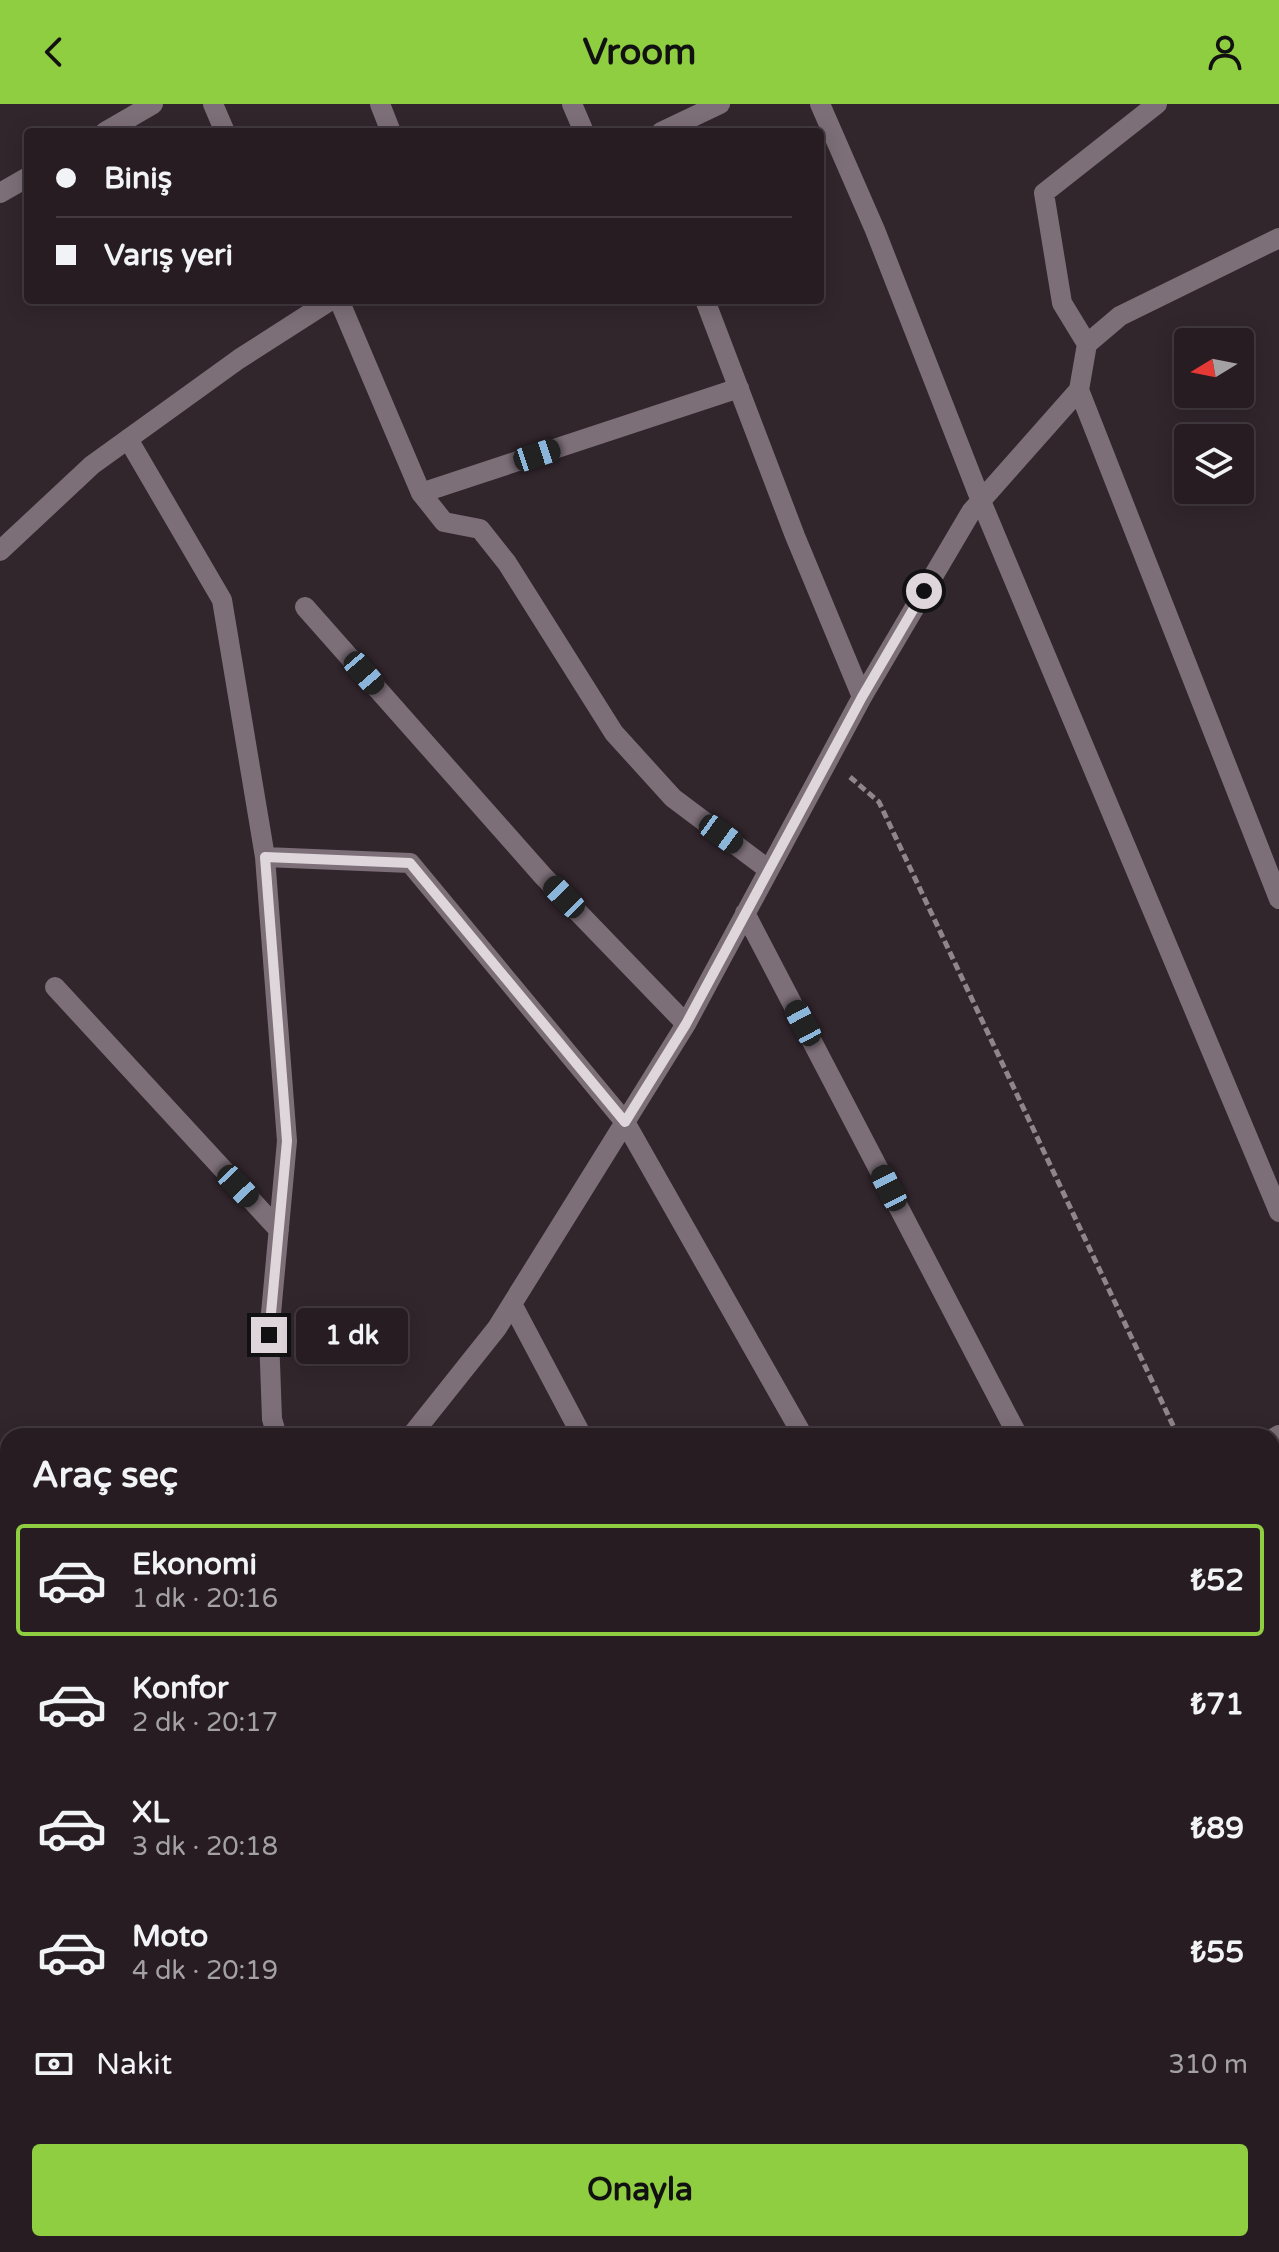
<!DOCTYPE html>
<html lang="tr">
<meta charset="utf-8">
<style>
body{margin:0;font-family:"Varela Round",sans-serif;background:#2e252a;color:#f1f3f6;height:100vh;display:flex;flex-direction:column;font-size:30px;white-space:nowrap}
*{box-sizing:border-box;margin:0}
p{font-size:26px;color:#a4a1a5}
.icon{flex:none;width:44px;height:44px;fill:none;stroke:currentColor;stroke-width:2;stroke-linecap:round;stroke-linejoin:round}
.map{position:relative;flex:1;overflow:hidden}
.details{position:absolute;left:0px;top:1324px;width:1280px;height:824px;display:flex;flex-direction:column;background:#261c22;border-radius:24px 24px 0 0;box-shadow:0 4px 20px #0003,0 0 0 2px #423a40}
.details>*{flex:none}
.guide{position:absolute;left:24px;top:24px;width:800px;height:176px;border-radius:8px;box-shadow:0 4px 20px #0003,0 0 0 2px #423a40;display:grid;align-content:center;height:176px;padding:0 32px;background:#261c22}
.needle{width:52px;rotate:260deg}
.controls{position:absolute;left:1174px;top:224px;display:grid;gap:16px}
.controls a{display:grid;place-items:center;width:80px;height:80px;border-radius:8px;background:#261c22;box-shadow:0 4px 20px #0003,0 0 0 2px #423a40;font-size:40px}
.end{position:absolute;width:36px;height:36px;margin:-18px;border:10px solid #dfd6db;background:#111;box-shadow:0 0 0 4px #111}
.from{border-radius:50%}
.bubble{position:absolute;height:56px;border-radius:8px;background:#261c22;box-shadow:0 4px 20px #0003,0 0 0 2px #423a40;font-size:26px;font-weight:700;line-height:56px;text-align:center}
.car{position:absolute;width:24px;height:48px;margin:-24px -12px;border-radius:10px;box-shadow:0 0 6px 2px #0007;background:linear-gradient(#222 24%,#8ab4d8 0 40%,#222 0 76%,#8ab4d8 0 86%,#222 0)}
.guide b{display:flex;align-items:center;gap:28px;height:76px;font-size:30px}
.guide b+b{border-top:2px solid #423a40}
.guide i{width:20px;height:20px;background:#f1f3f6}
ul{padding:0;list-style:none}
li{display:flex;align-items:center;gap:24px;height:112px;margin:0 16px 12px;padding:0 16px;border:4px solid transparent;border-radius:8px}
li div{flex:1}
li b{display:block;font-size:30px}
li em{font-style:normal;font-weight:700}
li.active{border-color:#8fcd41}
li>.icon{width:72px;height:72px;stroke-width:1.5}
h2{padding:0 32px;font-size:36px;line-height:96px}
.pay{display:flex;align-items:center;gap:20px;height:88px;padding:0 32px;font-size:30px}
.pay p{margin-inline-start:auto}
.button{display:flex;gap:16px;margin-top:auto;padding:16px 32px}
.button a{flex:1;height:92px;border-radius:8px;background:#8fcd41;color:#111;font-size:32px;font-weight:700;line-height:92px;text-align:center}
header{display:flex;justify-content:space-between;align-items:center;height:104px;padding:0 32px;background:#8fcd41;color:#111;font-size:36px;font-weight:700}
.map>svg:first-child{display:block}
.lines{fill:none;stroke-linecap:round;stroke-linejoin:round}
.path{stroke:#90858b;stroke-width:5;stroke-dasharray:8 4;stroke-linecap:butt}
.minor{stroke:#7d6f78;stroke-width:20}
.route{stroke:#dfd6db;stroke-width:10}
</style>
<header><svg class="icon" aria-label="back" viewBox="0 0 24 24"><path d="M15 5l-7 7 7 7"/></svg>Vroom<svg class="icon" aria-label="person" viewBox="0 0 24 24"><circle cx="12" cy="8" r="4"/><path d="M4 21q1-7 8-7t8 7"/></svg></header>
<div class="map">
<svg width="1279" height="2148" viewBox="0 0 1279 2148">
<rect width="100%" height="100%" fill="#32262d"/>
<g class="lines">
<path class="path" d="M850,673L879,698L1178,1332"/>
<path class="minor" d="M213,0L225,28
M380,0L391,28
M572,0L584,28
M820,0L875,126L981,397L1279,1108
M105,28L153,0
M661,28L720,0
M0,89L28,73
M339,196L421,389L444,418L480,425L507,459L614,629L673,694L769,766
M705,196L795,432L862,593
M1087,240L1062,199L1044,89L1157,0
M1079,286L1279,795
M128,335L222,496L265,753L287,1037L269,1231L272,1315L277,1332
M421,389L739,284
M0,447L92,361L239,255L331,196
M305,503L543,772L686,920
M265,753L410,759L625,1018L803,1332
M745,809L1018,1332
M55,883L279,1126
M512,1200L582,1332
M411,1332L497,1224L686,920L862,593L971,408L1079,286L1087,240L1120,212L1279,134
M1272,1335L1279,1331
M1272,1665L1279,1664
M843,2140L844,2148
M1064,2140L1065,2148
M1236,2140L1239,2148
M367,2148L372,2140
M609,2148L615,2143L631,2140"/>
</g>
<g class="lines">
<path class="route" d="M269,1231L287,1037L265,753L410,759L625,1018L686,920L862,593L924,487"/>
</g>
</svg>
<div class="controls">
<a><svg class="needle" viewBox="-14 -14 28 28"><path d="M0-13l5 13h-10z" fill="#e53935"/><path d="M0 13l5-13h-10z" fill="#a4a1a5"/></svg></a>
<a><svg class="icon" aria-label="layers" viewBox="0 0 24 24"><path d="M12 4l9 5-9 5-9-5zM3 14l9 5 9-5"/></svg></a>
</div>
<i class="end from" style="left:924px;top:487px"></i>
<i class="end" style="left:269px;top:1231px"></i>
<div class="bubble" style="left:296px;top:1204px;width:112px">1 dk</div>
<i class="car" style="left:537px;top:351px;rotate:72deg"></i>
<i class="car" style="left:364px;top:569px;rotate:139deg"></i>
<i class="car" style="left:721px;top:730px;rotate:126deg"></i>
<i class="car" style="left:564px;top:793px;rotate:316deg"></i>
<i class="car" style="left:803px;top:919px;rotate:332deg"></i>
<i class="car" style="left:238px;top:1082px;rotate:137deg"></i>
<i class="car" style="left:889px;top:1084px;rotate:333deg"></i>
<div class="guide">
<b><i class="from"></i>Biniş</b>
<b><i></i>Varış yeri</b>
</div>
<section class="details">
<h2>Araç seç</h2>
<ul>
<li class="active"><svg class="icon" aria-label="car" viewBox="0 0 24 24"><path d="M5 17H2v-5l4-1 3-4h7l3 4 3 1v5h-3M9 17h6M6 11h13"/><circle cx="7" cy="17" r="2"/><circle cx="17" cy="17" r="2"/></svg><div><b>Ekonomi</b><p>1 dk · 20:16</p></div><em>₺52</em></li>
<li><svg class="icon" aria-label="car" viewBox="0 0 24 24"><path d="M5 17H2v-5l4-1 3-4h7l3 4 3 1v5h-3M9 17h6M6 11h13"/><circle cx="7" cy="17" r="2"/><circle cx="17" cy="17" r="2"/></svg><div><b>Konfor</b><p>2 dk · 20:17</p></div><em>₺71</em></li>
<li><svg class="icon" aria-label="car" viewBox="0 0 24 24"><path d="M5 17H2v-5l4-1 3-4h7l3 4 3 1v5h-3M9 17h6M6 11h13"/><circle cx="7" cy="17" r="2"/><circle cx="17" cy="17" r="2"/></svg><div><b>XL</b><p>3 dk · 20:18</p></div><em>₺89</em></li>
<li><svg class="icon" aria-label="car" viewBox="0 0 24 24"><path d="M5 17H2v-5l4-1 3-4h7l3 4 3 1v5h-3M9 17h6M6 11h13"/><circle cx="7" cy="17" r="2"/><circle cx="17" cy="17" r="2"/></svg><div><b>Moto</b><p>4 dk · 20:19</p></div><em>₺55</em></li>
</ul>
<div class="pay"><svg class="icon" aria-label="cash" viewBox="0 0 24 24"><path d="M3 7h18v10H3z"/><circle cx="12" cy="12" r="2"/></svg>Nakit<p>310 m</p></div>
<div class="button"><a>Onayla</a></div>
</section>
</div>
